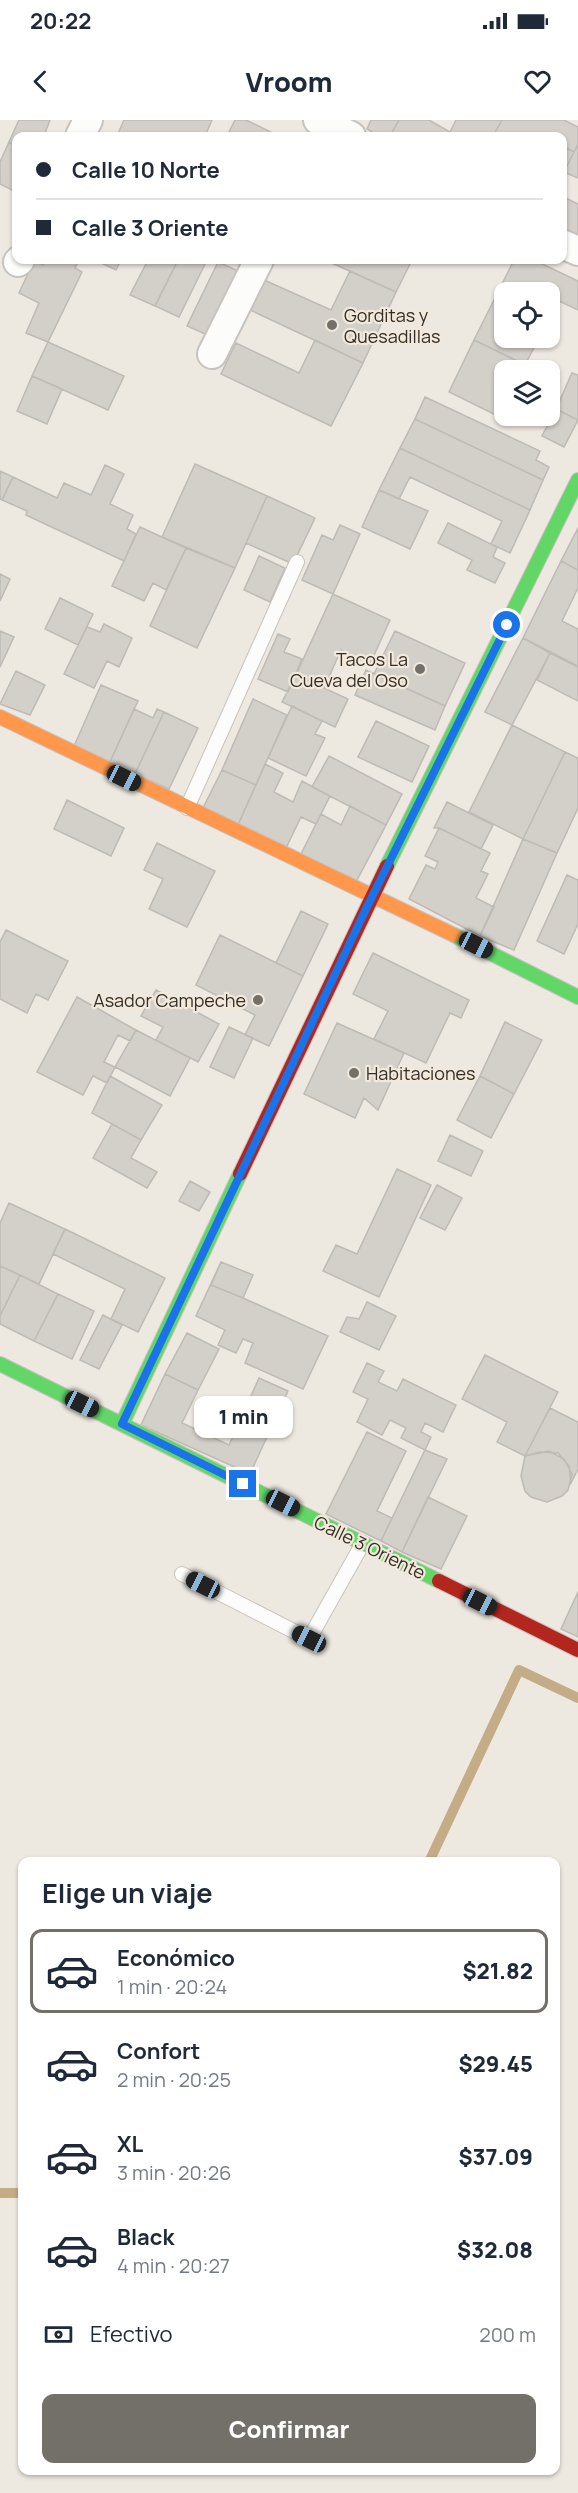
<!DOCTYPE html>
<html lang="es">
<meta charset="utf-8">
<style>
body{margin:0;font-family:Manrope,sans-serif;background:#f6f6f7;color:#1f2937;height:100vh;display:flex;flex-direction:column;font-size:22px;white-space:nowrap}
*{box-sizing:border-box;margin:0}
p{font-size:20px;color:#747a83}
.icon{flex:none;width:33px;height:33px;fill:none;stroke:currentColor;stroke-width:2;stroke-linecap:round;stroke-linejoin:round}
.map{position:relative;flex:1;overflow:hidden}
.side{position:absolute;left:18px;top:1737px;width:542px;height:618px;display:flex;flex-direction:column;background:#fff;border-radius:12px;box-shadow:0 2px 4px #0004}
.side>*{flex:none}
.hud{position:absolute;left:12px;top:12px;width:555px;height:132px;border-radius:12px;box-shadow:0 2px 4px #0004;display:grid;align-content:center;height:132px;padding:0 24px;background:#fff}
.tools{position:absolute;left:494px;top:162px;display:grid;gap:12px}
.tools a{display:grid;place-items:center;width:66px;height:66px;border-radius:12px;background:#fff;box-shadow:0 2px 4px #0004;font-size:30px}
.end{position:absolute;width:27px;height:27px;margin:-14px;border:8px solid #1a73e8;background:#fff;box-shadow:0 0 0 3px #fff}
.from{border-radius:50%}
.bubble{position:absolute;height:42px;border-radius:12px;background:#fff;box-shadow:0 2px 4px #0004;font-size:20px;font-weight:800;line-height:42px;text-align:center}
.car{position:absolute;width:18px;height:36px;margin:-18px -9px;border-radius:8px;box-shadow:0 0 4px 2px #0007;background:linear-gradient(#222 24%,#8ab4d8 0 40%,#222 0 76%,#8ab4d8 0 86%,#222 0)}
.hud b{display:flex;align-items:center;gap:21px;height:57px;font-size:22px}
.hud b+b{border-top:2px solid #e0e1e3}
.hud i{width:15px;height:15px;background:#1f2937}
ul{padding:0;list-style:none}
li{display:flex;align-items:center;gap:18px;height:84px;margin:0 12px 9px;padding:0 12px;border:3px solid transparent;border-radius:12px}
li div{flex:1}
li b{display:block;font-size:22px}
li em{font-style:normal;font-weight:800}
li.selected{border-color:#736f69}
li>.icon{width:54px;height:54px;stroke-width:1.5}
h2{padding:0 24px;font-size:27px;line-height:72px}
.pay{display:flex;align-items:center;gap:15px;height:66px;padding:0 24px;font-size:22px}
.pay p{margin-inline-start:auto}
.action{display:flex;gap:12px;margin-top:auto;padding:12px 24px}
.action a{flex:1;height:69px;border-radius:12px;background:#736f69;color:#fff;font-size:24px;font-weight:800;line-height:69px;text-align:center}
.status{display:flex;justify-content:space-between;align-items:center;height:42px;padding:0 30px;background:#fff;direction:ltr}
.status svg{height:16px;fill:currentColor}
header{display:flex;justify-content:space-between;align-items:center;height:78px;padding:0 24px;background:#fff;font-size:27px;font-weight:800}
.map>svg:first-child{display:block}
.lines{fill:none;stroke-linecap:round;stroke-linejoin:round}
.stream{stroke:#c3ac86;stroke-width:10}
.building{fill:#d3cfc9;stroke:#bebab5;stroke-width:1.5}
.lane-casing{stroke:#c7c3be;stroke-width:16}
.street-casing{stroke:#c7c3be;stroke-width:32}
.fast-casing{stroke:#c7c3be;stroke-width:16}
.slow-casing{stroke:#c7c3be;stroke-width:16}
.jam-casing{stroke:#c7c3be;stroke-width:16}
.lane{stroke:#fcfcfa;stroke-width:14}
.street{stroke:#fcfcfa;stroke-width:28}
.fast{stroke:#63d668;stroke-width:14}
.slow{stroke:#ff974d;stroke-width:14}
.jam{stroke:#b3261e;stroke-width:14}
.route{stroke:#1a73e8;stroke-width:8}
.poi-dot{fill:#736f69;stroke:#f2e9db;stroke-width:2}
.labels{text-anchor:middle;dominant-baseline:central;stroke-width:4.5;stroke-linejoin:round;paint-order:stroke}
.poi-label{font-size:18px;fill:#312e29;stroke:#f2e9db;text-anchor:start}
.street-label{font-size:18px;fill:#312e29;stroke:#f2e9db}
</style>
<div class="status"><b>20:22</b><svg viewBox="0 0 49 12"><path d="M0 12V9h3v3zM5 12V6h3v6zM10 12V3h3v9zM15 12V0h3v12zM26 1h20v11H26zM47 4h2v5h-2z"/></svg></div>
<header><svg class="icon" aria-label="back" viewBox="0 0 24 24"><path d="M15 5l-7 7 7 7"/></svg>Vroom<svg class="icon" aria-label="heart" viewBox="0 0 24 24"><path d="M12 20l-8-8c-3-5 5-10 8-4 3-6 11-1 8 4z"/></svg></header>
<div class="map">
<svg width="578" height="2373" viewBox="0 0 578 2373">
<rect width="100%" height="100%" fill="#ede8e0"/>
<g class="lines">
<path class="stream" d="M429,1742L519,1550L578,1578
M0,2073H22"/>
</g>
<path class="building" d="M19,0H50L45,13L52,16H16V26L9,22Z
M124,0H212L205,16H190L182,13L180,16H117Z
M235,0H246L275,14L274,16H227Z
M371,0H399L390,16H379L367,9Z
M399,0H429L450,12L448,16H390Z
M456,0H502L493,16H448Z
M502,0H564L578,7V24L574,32L562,26V16H493Z
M9,22L16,26V72L0,64V42Z
M578,24V58L564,52Z
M562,26L574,32L562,56Z
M562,76L578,84V118L562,110Z
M46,140H79L75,148L82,152L48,222L26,213L39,183L19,173L34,141L43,145Z
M95,140H121L116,150Z
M148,140H178L155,186L130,175Z
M178,140H207L179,197L155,186Z
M325,140H412L396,172Z
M514,140H534L578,161V190L557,180L549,196V172H504V218H539L525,245L474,220Z
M218,142L243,153L212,217L187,206Z
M350,151L396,172L363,243L248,189L262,159L331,190Z
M315,220L363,243L331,306L221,254L236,223L299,253Z
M474,220L534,249L504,250V296H511L508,301L449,272Z
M48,222L124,256L108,290L32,256Z
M572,253L578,255V300L556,289Z
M32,256L62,269L47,304L17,291Z
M425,277L540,331L536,340L549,347L543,360L415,299Z
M556,289L578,300L564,327L542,316Z
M415,299L543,360L530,390L400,328Z
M400,328L530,390L510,433L491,424L502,401L410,357L399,379L379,370Z
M195,344L267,376L235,448L162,417Z
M105,345L124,354L110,384L133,395L127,409L136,414L124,441L26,395L27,391L2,380L13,357L57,378L64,363L91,375Z
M0,351L13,357L2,380L0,379Z
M379,370L428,391L410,429L362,407Z
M267,376L315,398L293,444L246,423Z
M448,403L497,427L493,437L505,443L495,463L467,450L472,440L438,423Z
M340,405L360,414L333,474L302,460L322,415L333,420Z
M140,407L186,428L166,470L153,463L144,481L112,466Z
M578,408V450L561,441Z
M186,428L235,448L197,528L150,506Z
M259,436L285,448L270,482L244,470Z
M561,441L578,450V468L562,501L578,509V546L523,518Z
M0,454L10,459L0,481Z
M333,474L390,500L370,544L341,530L324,568L296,555Z
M60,478L93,494L78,525L45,509Z
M104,504L132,518L119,547L107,541L94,568L64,554L87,507L100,512Z
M0,511L14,517L0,547Z
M395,511L465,543L445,586L374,554Z
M278,514L290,519L284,532L302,539L288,572L258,559Z
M523,518L550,533L512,605L485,592Z
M550,533L578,547V581L537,560Z
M366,550L445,586L435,610L355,575Z
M16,551L45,565L30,595L0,584Z
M296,555L348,579L335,607L282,582Z
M101,565L138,581L110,642L74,626Z
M253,579L287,595L256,665L222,650Z
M292,586L322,601L315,614L325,618L306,656L268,638Z
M134,589L153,598L157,589L164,592L135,654L110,642Z
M164,592L198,608L169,669L135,654Z
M376,601L429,626L412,662L358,637Z
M512,605L565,632L523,719L469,692Z
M565,632L578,638V688L557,733L523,719Z
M329,636L402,674L386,705L312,667Z
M265,644L283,653L274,672L293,682L302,661L330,676L316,704L301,697L286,728L238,705Z
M222,650L256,665L238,705L203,688Z
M67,680L124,708L111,736L54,709Z
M447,682L493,705L481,729L439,708H434Z
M350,686L386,705L356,762L301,734L321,694L341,705Z
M439,708L490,733L481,751L488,754L476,778L494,787L480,816L409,779L426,745L435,749L438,742L425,736Z
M523,719L557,733L514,830L480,816Z
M157,723L215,751L187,807L149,789L163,759L144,750Z
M567,755L578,760V804L564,834L537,821Z
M301,791L328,804L303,856L276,843Z
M6,810L68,841L48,880L36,874L27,893L0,879V822Z
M220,815L303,856L269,926L245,915L255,895L196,865Z
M373,833L469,880L461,898L450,893L426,943L374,919L388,891L353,874Z
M156,870L219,904L198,942L156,920L163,907L141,896Z
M77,877L136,910L130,921L118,915L104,942L115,947L107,963L93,956L83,975L37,952Z
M505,902L542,920L514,974L480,956Z
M337,903L404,933L378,990L364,978L355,998L304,974Z
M229,907L253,918L234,958L210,947Z
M136,910L190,938L170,976L115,947Z
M110,956L162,985L141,1020L92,993Z
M480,956L514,974L491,1018L457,1000Z
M112,1004L141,1020L131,1038L157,1052L147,1068L93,1038Z
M450,1015L483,1031L471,1056L438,1041Z
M397,1049L431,1065L379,1177L323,1151L336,1125L357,1134Z
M190,1061L210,1072L199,1091L179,1081Z
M437,1065L462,1078L445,1110L420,1098Z
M9,1083L65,1109L39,1164L0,1146V1103Z
M65,1109L165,1158L138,1212L111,1199L125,1169L53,1134Z
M221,1142L253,1155L243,1178L328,1216L303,1269L245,1243L253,1223L243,1219L236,1233L218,1225L225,1210L196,1196Z
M221,1142L253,1155L243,1178L211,1165Z
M0,1146L20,1155L0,1196Z
M20,1155L58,1174L34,1221L0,1204V1196Z
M58,1174L94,1191L72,1239L34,1221Z
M367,1182L396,1196L379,1230L340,1212L347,1197L359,1199Z
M103,1195L122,1205L99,1249L80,1240Z
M187,1213L219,1229L198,1270L165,1254Z
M485,1235L558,1272L525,1336L497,1322L507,1302L462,1279Z
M367,1243L384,1251L378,1262L397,1271L403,1259L456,1285L443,1312L425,1303L421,1312L431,1317L425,1330L401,1318L406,1308L390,1300L382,1315L357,1302L368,1279L353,1272Z
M165,1254L198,1270L182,1303L229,1325L259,1258L288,1271L250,1354L141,1305Z
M550,1288L578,1302V1349L571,1363L569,1346L558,1333L540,1332L525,1336Z
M367,1312L406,1331L377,1391L392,1398L381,1421L326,1394Z
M425,1330L447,1339L402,1432L381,1421Z
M549,1331L564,1339L572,1354L568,1370L562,1376L547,1382L531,1377L525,1371L521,1356L525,1336Z
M428,1377L467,1396L441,1449L402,1432Z
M578,1472V1517L561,1509Z"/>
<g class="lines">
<g class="lane-casing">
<path id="lane" d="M187,688L297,442
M182,1454L309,1519L363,1423"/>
</g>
<g class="street-casing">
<path id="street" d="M318,0L351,16
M80,16L88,0
M562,124L578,131
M18,142L20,140
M212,234L259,140"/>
</g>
<g class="fast-casing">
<path id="fast" d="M387,746L578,360
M454,815L578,877
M0,1244L439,1461
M122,1304L240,1054"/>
</g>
<g class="slow-casing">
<path id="slow" d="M0,597L454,815"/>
</g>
<g class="jam-casing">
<path id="jam" d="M240,1054L387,746
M439,1461L578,1530"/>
</g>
<use href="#lane" class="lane"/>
<use href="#street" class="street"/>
<use href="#fast" class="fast"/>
<use href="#slow" class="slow"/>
<use href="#jam" class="jam"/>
</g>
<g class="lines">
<path class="route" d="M243,1364L122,1304L366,789L507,505"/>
</g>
<g class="poi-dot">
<circle cx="332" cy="205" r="6"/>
<circle cx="420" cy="549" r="6"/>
<circle cx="258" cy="880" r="6"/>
<circle cx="354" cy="953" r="6"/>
</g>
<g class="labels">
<g class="poi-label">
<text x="344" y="195">Gorditas y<tspan x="344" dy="21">Quesadillas</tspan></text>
<text x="408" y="539" text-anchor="end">Tacos La<tspan x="408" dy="21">Cueva del Oso</tspan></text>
<text x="246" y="880" text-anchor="end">Asador Campeche</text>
<text x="366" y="953">Habitaciones</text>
</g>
<g class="street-label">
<text transform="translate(370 1427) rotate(26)">Calle 3 Oriente</text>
</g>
</g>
</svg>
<div class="tools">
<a><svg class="icon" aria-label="locate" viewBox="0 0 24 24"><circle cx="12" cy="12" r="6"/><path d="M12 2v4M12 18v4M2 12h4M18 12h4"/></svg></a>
<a><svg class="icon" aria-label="layers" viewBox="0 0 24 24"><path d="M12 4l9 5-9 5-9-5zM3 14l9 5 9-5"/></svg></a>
</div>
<i class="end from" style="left:507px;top:505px"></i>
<i class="end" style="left:243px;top:1364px"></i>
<div class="bubble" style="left:194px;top:1276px;width:99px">1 min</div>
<i class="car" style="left:124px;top:658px;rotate:116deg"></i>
<i class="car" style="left:476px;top:825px;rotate:117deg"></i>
<i class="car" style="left:82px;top:1284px;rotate:116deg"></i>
<i class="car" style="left:283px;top:1383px;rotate:117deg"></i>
<i class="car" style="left:203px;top:1465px;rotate:297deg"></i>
<i class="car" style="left:480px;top:1482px;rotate:117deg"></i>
<i class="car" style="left:309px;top:1519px;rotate:297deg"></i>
<div class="hud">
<b><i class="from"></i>Calle 10 Norte</b>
<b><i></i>Calle 3 Oriente</b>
</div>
<section class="side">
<h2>Elige un viaje</h2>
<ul>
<li class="selected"><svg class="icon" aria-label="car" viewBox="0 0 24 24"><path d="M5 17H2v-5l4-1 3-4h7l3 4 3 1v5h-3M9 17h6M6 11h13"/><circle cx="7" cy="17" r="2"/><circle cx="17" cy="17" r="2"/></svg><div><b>Económico</b><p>1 min · 20:24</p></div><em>$21.82</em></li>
<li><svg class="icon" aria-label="car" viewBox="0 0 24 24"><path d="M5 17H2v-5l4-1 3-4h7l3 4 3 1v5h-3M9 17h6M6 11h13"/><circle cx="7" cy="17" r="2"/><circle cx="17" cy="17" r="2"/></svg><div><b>Confort</b><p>2 min · 20:25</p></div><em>$29.45</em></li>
<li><svg class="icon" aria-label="car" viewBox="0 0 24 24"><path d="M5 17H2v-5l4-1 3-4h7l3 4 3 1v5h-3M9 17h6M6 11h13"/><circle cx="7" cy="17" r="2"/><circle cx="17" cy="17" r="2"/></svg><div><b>XL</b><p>3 min · 20:26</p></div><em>$37.09</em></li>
<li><svg class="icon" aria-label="car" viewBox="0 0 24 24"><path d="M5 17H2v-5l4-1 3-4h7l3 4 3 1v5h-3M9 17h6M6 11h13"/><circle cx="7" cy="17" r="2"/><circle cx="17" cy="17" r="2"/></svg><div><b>Black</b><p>4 min · 20:27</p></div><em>$32.08</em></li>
</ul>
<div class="pay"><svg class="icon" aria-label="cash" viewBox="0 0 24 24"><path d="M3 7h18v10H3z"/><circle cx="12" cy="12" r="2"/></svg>Efectivo<p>200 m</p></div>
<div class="action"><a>Confirmar</a></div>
</section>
</div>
